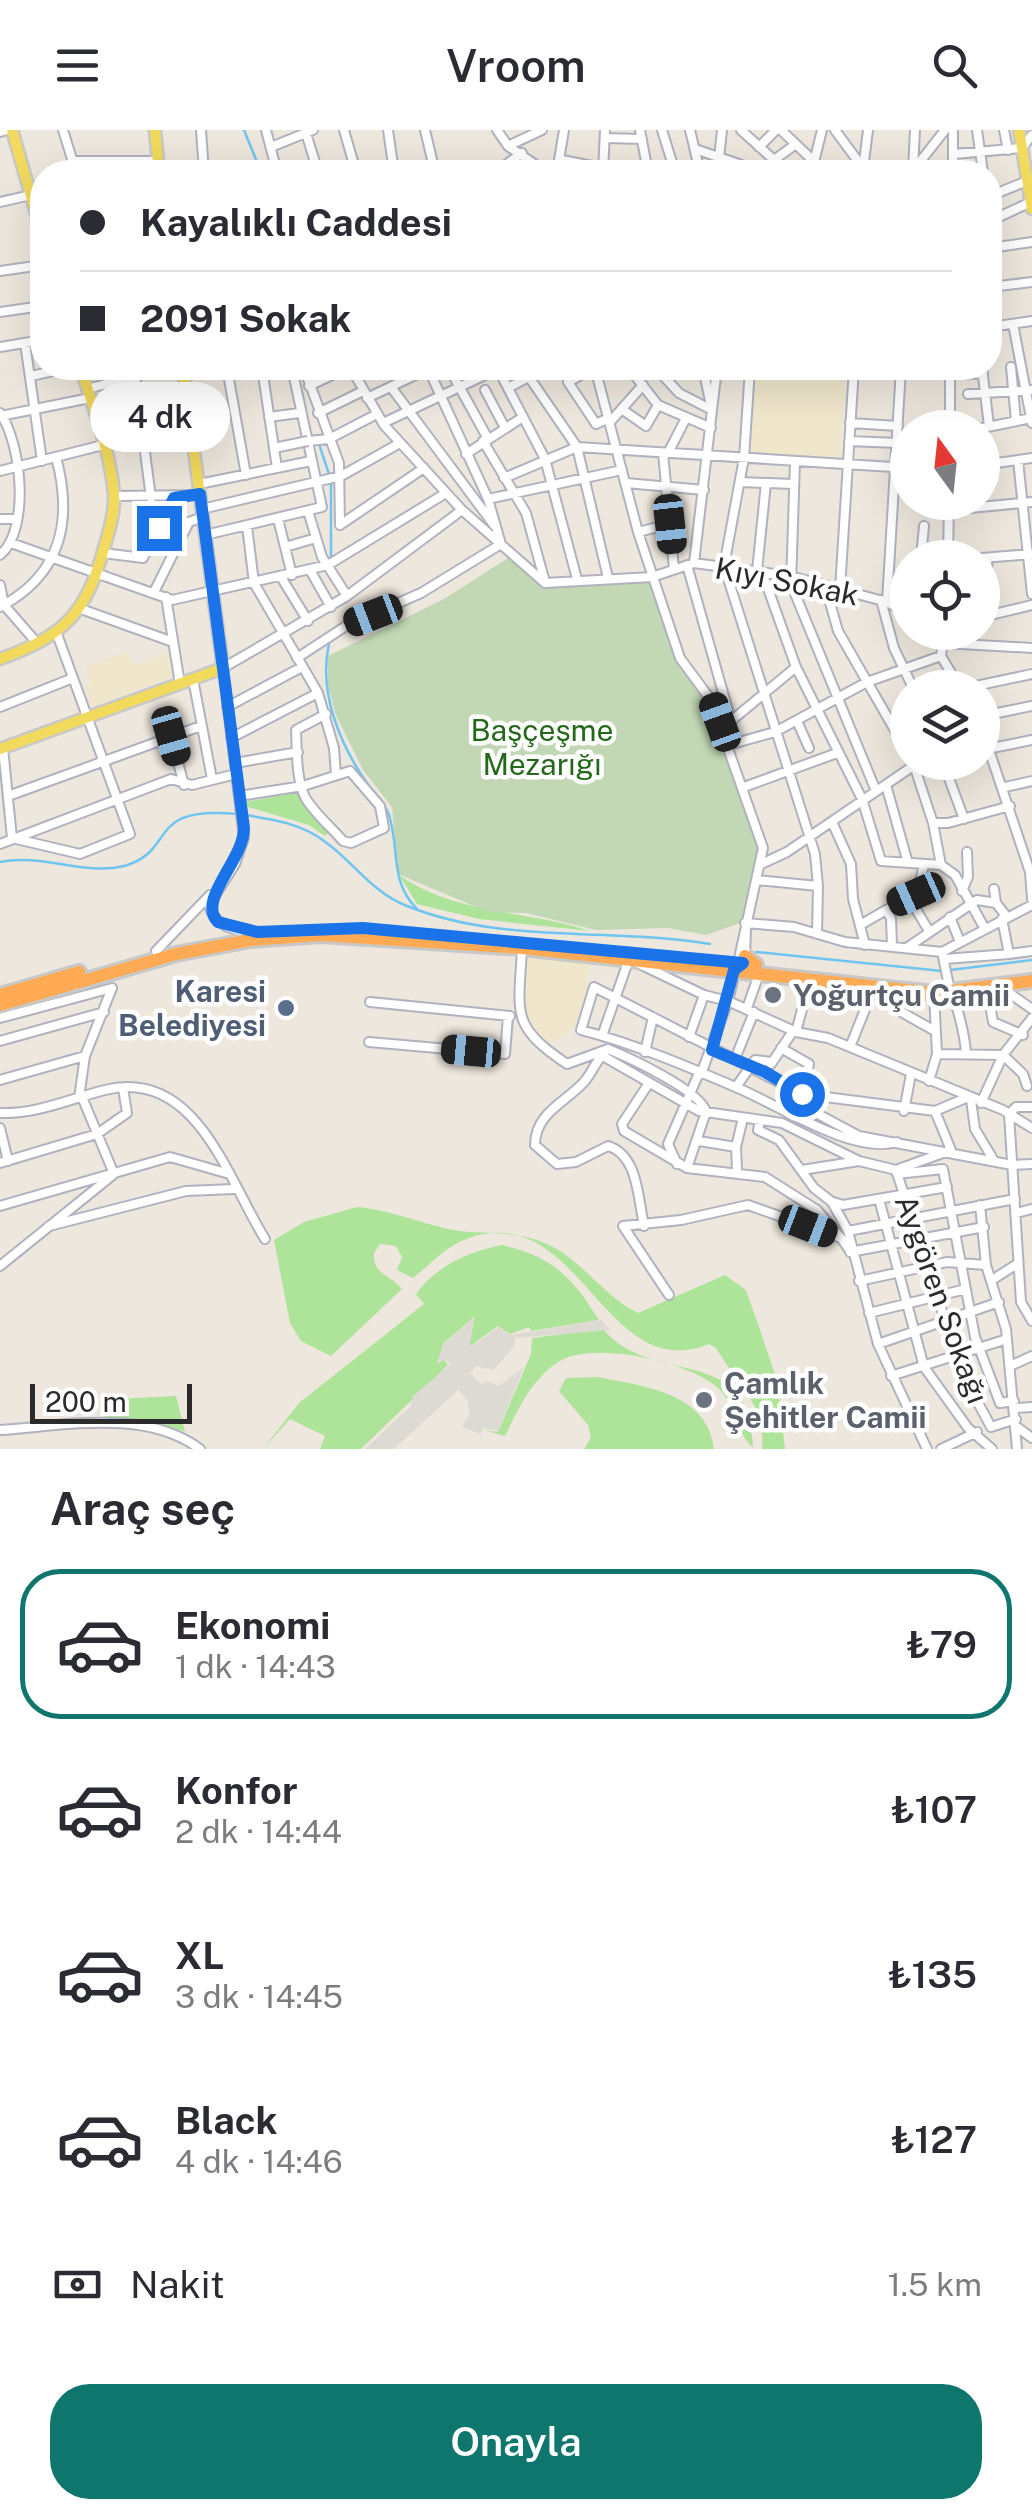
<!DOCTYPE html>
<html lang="tr">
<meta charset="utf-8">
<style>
body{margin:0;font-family:"Public Sans",sans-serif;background:#f2f2f3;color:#2b2b33;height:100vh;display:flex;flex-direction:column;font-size:38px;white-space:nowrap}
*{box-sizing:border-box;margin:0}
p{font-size:32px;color:#7c7c81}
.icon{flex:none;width:55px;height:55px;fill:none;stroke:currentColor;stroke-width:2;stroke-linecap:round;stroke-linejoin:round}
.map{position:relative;height:1319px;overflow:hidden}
.panel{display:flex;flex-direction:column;background:#fff;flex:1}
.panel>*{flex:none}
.hud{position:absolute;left:30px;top:30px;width:972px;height:220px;border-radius:40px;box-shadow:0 10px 40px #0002;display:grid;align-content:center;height:220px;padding:0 50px;background:#fff}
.needle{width:65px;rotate:345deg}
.controls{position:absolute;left:890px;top:280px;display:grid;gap:20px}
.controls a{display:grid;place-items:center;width:110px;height:110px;border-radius:50%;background:#fff;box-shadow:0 10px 40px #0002;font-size:50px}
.scale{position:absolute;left:30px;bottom:25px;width:162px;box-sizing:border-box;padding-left:10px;border:5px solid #2b2b2b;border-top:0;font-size:28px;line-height:35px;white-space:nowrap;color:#2b2b2b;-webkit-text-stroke:8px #fff;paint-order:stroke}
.end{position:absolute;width:45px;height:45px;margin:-22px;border:12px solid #1a73e8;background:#fff;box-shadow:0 0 0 5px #fff}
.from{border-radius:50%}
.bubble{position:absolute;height:70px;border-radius:35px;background:#fff;box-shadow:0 10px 40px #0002;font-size:32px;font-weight:600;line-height:70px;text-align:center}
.car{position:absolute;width:30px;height:60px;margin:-30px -15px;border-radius:12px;box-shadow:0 0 8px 2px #0007;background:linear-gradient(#222 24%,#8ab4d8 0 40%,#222 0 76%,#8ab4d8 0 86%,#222 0)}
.hud b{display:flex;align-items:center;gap:35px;height:95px;font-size:38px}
.hud b+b{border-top:2px solid #e1e1e2}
.hud i{width:25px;height:25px;background:#2b2b33}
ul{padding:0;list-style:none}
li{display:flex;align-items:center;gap:30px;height:150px;margin:0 20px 15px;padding:0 30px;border:5px solid transparent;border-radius:40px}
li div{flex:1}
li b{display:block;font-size:38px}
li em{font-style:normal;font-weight:600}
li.active{border-color:#0f766e}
li>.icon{width:90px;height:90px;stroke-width:1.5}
h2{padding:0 50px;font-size:45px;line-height:120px}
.pay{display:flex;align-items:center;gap:25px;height:110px;padding:0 50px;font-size:38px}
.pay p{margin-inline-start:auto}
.action{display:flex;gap:20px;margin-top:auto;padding:20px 50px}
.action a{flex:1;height:115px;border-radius:40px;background:#0f766e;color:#fff;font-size:40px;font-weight:600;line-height:115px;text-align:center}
header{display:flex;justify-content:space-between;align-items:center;height:130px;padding:0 50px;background:#fff;font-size:45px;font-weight:600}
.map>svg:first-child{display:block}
.education{fill:#efe6cc}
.green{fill:#ade499}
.cemetery{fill:#c2d7b4}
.plaza{fill:#dddad4}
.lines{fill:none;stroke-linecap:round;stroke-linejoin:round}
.stream{stroke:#6fc5f0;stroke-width:2.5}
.minor-casing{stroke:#b1b2bf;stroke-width:12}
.major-casing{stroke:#c8c8c8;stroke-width:15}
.highway-casing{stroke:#c8c8c8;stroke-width:18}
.minor{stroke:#fff;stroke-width:8}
.major{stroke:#f2da5d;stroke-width:10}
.highway{stroke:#ffab56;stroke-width:12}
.minor-bridge-casing{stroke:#b1b2bf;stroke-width:12;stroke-linecap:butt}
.minor-bridge{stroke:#fff;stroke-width:8}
.route{stroke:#1a73e8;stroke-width:12}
.worship-dot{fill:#6b7280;stroke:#fff;stroke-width:4}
.service-dot{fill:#5c6f8a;stroke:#fff;stroke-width:4}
.labels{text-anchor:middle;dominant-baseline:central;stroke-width:9;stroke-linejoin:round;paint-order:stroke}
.street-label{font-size:30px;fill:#2b2b2b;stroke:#fff}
.park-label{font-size:30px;fill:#246919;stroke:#fff}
.service-label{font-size:30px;font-weight:bold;fill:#4e5e75;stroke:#fff;text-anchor:end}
.worship-label{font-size:30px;font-weight:bold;fill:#5b616d;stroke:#fff;text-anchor:start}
</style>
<header><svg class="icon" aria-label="menu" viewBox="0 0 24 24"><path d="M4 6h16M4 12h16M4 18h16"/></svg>Vroom<svg class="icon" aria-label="search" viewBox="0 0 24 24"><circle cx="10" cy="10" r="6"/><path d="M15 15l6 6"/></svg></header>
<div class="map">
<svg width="1032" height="1319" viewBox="0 0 1032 1319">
<rect width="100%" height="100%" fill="#ede7dd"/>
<path class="education" d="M753,241L846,246L840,329L748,324Z
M127,521L133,535L171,522L175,545L92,577L85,556L91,553L85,537Z
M526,827L590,832L584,872L573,899L553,912L543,911L526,891Z"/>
<path class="green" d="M297,662L331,700L325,706L309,695L248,677L246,672Z
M399,745C456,785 528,780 590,801L479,789L417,774Z
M357,1077C395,1080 439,1101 470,1102C500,1104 524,1102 553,1117C585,1134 605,1167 638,1183L725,1145L746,1160L752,1177L777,1250L785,1319H762C766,1273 736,1253 716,1218L709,1214C604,1257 581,1070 469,1108C445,1116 431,1134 413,1148L397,1140L402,1127L396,1116L380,1114L374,1123C373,1146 390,1144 402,1159L331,1226L301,1211L290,1193L274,1110L304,1092Z
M502,1115C552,1126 572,1147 599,1190L531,1201L529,1197L510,1204L498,1196L469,1217L474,1187L444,1213L437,1233L444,1230L448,1235L361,1319H320L325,1306L290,1289L263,1319L299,1273L424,1174L416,1164C436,1136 468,1122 502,1115Z
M603,1199C653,1259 751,1210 753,1318C734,1300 737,1271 713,1254C683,1231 592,1210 558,1232C531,1250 519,1278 505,1306L483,1300L498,1302L531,1224L532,1208Z
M597,1247C642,1256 708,1262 714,1319H584L591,1308L588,1295L559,1261L566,1248Z
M176,1266L185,1302L154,1291L104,1289L118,1269Z"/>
<path class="cemetery" d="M511,426L536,453L545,456L651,451L674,526L711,577L759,716L743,792L706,805L668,798L596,800L526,783L488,782L398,744L392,677L363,640L336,585L328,556V526L444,469Z"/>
<path class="plaza" d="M475,1187L469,1218L499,1197L510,1205L602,1190L610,1200L515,1208L514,1217L493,1240L476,1236L470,1243L481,1254L487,1251L499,1256L524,1237L498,1301L483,1298L481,1304L462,1297L470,1284L467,1269L458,1260L394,1319H365L411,1276L413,1266L450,1235L445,1229L437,1232L445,1213Z"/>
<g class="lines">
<path class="stream" d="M244,0L261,42
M320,317L329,344
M331,355V428
M329,514C318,561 340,615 367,653C375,664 384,672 389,685C400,719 389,751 417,779
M245,685C272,689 302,694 324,711C354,732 371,762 407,776C504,815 610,797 710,814
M0,732C41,723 84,746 124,736C178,721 144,675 237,684
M756,822L942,841L1032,830"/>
<g class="minor-casing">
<path id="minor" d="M63,0L76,42
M201,0L204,42
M266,0L277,42
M344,0L356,42
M388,0L394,42
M425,0L435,42
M497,0L508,16L546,42
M640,0L648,42
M662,0L675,42
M690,0L700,42
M741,0L774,30L796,14
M781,0L825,42
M835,0L866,42
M953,0V42
M977,0L983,42
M1004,0L1008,20
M0,2L7,0
M306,3L318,42
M605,8L642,9
M508,16L542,0
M271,17L313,0
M759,17L776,0
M695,19L762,42
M954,24L1022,18L1032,5
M719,28L722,0
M562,30L623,42
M72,31H158
M814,32L822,0
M863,40L868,0
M913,40L915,0
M496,42L522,23
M557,42L564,0
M603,42L605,0
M912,42L945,0
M990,66L1032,49
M0,72L31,65
M990,91L1031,72
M990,118L1032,112
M0,141L42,135
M990,157L1032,152
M0,182L42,176
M1013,194L1032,293
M990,197L1032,191
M25,213L42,331
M0,217L42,210
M1011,237L1016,291
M134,238L151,368
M227,238L246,345
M262,238L277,338
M304,238L339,333L340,395
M351,238L384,295L462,380L545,453
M449,238L487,307
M594,238L568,252L596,294L609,288
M595,238L638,402L680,528L711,570L763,718L738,833L744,841
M629,238L658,275L711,298
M656,238L679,263L712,280
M703,238L710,271
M750,238L744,328L724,436L815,724L818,756L757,750
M801,238L983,244
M982,238L989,296
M498,239L545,329L577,449
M31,246L67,238
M529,247L577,317L608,448
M309,256L347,238
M391,257L494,395
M508,258L545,238
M87,259L166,238
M485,260L504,296
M968,264L1032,260
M367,268L428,239
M623,280L646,296L658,275
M0,283C21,312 31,399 0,425
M318,283L363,261
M0,286L90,268
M269,287L299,283
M610,292L643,255
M383,293L500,238
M850,293L898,296
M950,298V238
M982,298L1032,288
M101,306L189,282
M308,311L329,309L375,285
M483,311L526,383L545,452
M849,311L897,313
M274,318L303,312
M663,323L674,439
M668,323L686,288
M466,324L523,287
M1018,330L1032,464
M795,332L791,454L876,661
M982,335L1032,328
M0,341L103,315
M504,348L577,317L908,338
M741,352L793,354
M626,353L704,360
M199,354L311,331
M114,366L200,365
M488,369L622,340
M202,379L341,346L400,313
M949,380L1032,372
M308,381L322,427L347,466
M0,389H17
M278,389L292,445
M340,395L424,338
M247,396L254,453L318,563L334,618L336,645
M638,402L670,394
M205,405L322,377L292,238
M11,413L172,470L328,435L446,363
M285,417L316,408
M103,423L143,428L174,368
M921,428L924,396
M948,428L949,372
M982,428L1032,424
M987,428L989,486
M694,433L717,238
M687,435L731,591L728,615L775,602L867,552L941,526
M310,440L331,477
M757,441L766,353
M762,442L796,537L862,669L881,731L941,735L955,745L985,799
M281,447L308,491
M545,453L652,447L694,433L790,446L887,472L908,484
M0,455L4,475L37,513
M825,455L838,501L908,623
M840,459L854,238
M154,462L189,392L203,387
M166,467L180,554
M881,470L894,518L913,558
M887,472L901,238
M0,477C62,444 73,390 56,327
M81,479L173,512
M982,487L1032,475
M931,502L943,513
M944,502L941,526L960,558
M943,513L1032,518
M297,528L346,496L421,463L501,414L488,369L428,238
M193,549L212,649
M966,558L1032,544
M0,577L73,548
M227,577L302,537
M982,586L1032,576
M731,591L796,537
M797,591L809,618
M982,599L1030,742L1032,769
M171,606L184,655
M231,608L318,563
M3,618L12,708L80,724L130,704L57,504
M992,618L1032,610
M943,632L964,689
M235,633L298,622
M914,635L933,693H948L1010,676
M886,655L908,733
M744,657L837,623
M1005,657L1032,651
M8,666L201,596
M239,666L303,656L350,641L380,676L384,698L351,713L343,711C332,698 313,682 305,667C296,649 297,620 296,600L326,584
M832,692L851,734L853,769L865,815
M933,693L941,735
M0,714L171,649L192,655L236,644
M761,734L787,722L919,632
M924,735L914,776L929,801
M994,759L996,773L1007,787
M962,761L968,747L967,722
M950,787L960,812
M1002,789L1009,824L1032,821
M745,793L794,797L845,812L942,822
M862,794L886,780
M257,802C236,801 215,798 209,775L235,734L244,708L223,538L347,466L462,380
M817,804L818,756
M892,816L891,788L886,780L916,764
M908,817L977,770L996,773
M522,818C519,883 509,895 567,934L608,919
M156,821L210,765
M745,829L746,798
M945,829L1009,824
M736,838L728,871L796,902L828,908L1003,980L1032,998
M949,856L942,822L1032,775
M999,856L1032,879
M987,857L993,892L1023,905
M901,859L896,879L935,901
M953,862C958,885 965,900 966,924
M370,872L510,886
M747,878L759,844
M0,888L112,858L85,926L79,968
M796,902L809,853
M602,906L629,829L704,865L728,871L701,944
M689,907L704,865
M0,911L104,882
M369,912L505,924L508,886
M850,917L874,857
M781,918L809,934L802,964
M608,919C596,929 593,942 584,952C566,972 535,983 535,1015L557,1034L576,1032L608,1016C638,1025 638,1068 644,1096
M608,919C630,928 701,961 706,982L687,1038
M645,922L653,887
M937,924L1003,925L1023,944L1027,956
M601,925L699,981L782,993L859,1031L896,1040L951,1020L935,981
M735,929L754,882
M771,934L793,901
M0,950L85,926
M929,951L937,924L934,863
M649,953L622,994L624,1001L687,1038L765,1047L817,1080L840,1107
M736,957L755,930L772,932
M802,964L816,983L859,1006L1012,1035L1032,1034
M971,970L975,999L993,1029
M981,973L1003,925L1032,888
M904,981L911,944
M0,983C38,984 69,969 105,960C196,937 228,1050 265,1109
M1009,984L1021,1172L1032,1191
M1009,984L1016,977H1032
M760,990L758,1000L779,1010L814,1058L832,1072L848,1101L878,1214L927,1319
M0,998L8,1031
M699,1011L736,1017
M897,1012C854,1025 780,976 740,959C689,937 635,914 581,900L594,857L802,964L935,981L966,968
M0,1033L97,1004L127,983L123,958
M677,1034L668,1014L699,943
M737,1040L736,1017L743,988
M802,1040L859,1031
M896,1040L963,1245L991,1297
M897,1044L943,1039L975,1207L1000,1273L1014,1271
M879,1069L924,1237L968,1298L992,1319
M833,1072L843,1075L947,1057
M980,1075L986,1135L1006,1199L1017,1319
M0,1076L170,1027L226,1043
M1016,1083L1032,1079
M49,1096L186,1061L234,1059
M848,1101L1015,1069
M850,1122L984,1097
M0,1136L114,1044L82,967
M992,1150L1017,1134
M859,1151L947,1132L986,1135
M669,1165L623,1096L681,1090L748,1075L841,1108L848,1118
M869,1183L966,1159
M878,1214L999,1172
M1010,1236L1032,1226
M891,1246L1007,1209
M1015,1278L1032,1277
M991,1297L1016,1289
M1017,1297L1032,1308
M0,1300C64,1296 145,1278 200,1319
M941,1319L977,1302"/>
</g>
<g class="major-casing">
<path id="major" d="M12,0L42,104
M155,0L159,42
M1019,0L1032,79
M0,529C64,506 86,484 104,418C109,402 115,382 114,365C111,323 93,278 81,238
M0,619L223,538L183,238"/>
</g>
<g class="highway-casing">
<path id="highway" d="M745,826L756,835
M0,865L79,842
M0,875L176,824L251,810L321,805L522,818L934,863L1032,851"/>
</g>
<use href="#minor" class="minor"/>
<use href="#major" class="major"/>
<use href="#highway" class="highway"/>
<g class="minor-bridge-casing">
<path id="minor-bridge" d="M303,312L308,311"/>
</g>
<use href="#minor-bridge" class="minor-bridge"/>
</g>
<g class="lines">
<path class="route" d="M159,398L174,368L200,364L244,698C244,730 196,770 218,792L257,802L363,798L743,833L734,840L712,920L765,942L802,964"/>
</g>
<g class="worship-dot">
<circle cx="773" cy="865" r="10"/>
<circle cx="704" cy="1270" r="10"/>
</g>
<circle class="service-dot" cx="286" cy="878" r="10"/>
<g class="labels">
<g class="street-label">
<text transform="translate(787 451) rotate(11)">Kıyı Sokak</text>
<text transform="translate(942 1169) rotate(70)">Aygören Sokağı</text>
</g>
<g class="park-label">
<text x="542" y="600">Başçeşme<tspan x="542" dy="34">Mezarığı</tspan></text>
</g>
<g class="service-label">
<text x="266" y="861">Karesi<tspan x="266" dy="34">Belediyesi</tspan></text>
</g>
<g class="worship-label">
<text x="793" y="865">Yoğurtçu Camii</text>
<text x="724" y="1253">Çamlık<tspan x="724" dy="34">Şehitler Camii</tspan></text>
</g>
</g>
</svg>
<div class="controls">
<a><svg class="needle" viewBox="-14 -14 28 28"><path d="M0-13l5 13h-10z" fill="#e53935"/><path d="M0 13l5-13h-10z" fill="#7c7c81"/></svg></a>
<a><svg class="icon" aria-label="locate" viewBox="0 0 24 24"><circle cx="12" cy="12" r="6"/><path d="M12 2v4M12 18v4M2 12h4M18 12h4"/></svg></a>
<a><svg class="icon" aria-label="layers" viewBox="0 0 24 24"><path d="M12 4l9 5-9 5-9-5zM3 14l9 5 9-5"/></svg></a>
</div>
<div class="scale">200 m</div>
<i class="end from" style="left:802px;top:964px"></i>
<i class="end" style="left:159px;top:398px"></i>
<div class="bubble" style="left:90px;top:252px;width:140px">4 dk</div>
<i class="car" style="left:670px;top:394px;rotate:174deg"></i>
<i class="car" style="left:373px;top:485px;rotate:249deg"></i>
<i class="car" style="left:720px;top:592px;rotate:340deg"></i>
<i class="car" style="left:171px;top:606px;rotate:164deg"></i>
<i class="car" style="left:916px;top:764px;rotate:246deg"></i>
<i class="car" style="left:471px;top:921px;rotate:275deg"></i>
<i class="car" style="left:808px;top:1096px;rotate:111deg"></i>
<div class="hud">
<b><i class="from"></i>Kayalıklı Caddesi</b>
<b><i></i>2091 Sokak</b>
</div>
</div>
<section class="panel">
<h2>Araç seç</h2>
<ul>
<li class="active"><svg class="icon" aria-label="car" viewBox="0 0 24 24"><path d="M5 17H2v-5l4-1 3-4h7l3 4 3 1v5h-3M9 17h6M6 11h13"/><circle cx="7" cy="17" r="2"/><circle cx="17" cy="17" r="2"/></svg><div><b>Ekonomi</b><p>1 dk · 14:43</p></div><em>₺79</em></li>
<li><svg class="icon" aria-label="car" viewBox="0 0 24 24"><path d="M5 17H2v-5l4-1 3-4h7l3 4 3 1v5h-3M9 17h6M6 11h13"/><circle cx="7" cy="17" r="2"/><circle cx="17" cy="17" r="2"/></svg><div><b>Konfor</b><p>2 dk · 14:44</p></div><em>₺107</em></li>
<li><svg class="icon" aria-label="car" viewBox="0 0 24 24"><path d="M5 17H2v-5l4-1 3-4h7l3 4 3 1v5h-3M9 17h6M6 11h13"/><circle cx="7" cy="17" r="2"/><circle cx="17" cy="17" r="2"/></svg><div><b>XL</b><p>3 dk · 14:45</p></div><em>₺135</em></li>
<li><svg class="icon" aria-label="car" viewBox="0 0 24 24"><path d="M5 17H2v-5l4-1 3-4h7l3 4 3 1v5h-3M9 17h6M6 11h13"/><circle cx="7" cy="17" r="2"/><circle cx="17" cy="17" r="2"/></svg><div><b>Black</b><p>4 dk · 14:46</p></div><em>₺127</em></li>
</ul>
<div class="pay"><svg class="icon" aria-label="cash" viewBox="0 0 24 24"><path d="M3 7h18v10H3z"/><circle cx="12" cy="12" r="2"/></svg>Nakit<p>1.5 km</p></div>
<div class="action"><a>Onayla</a></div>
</section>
